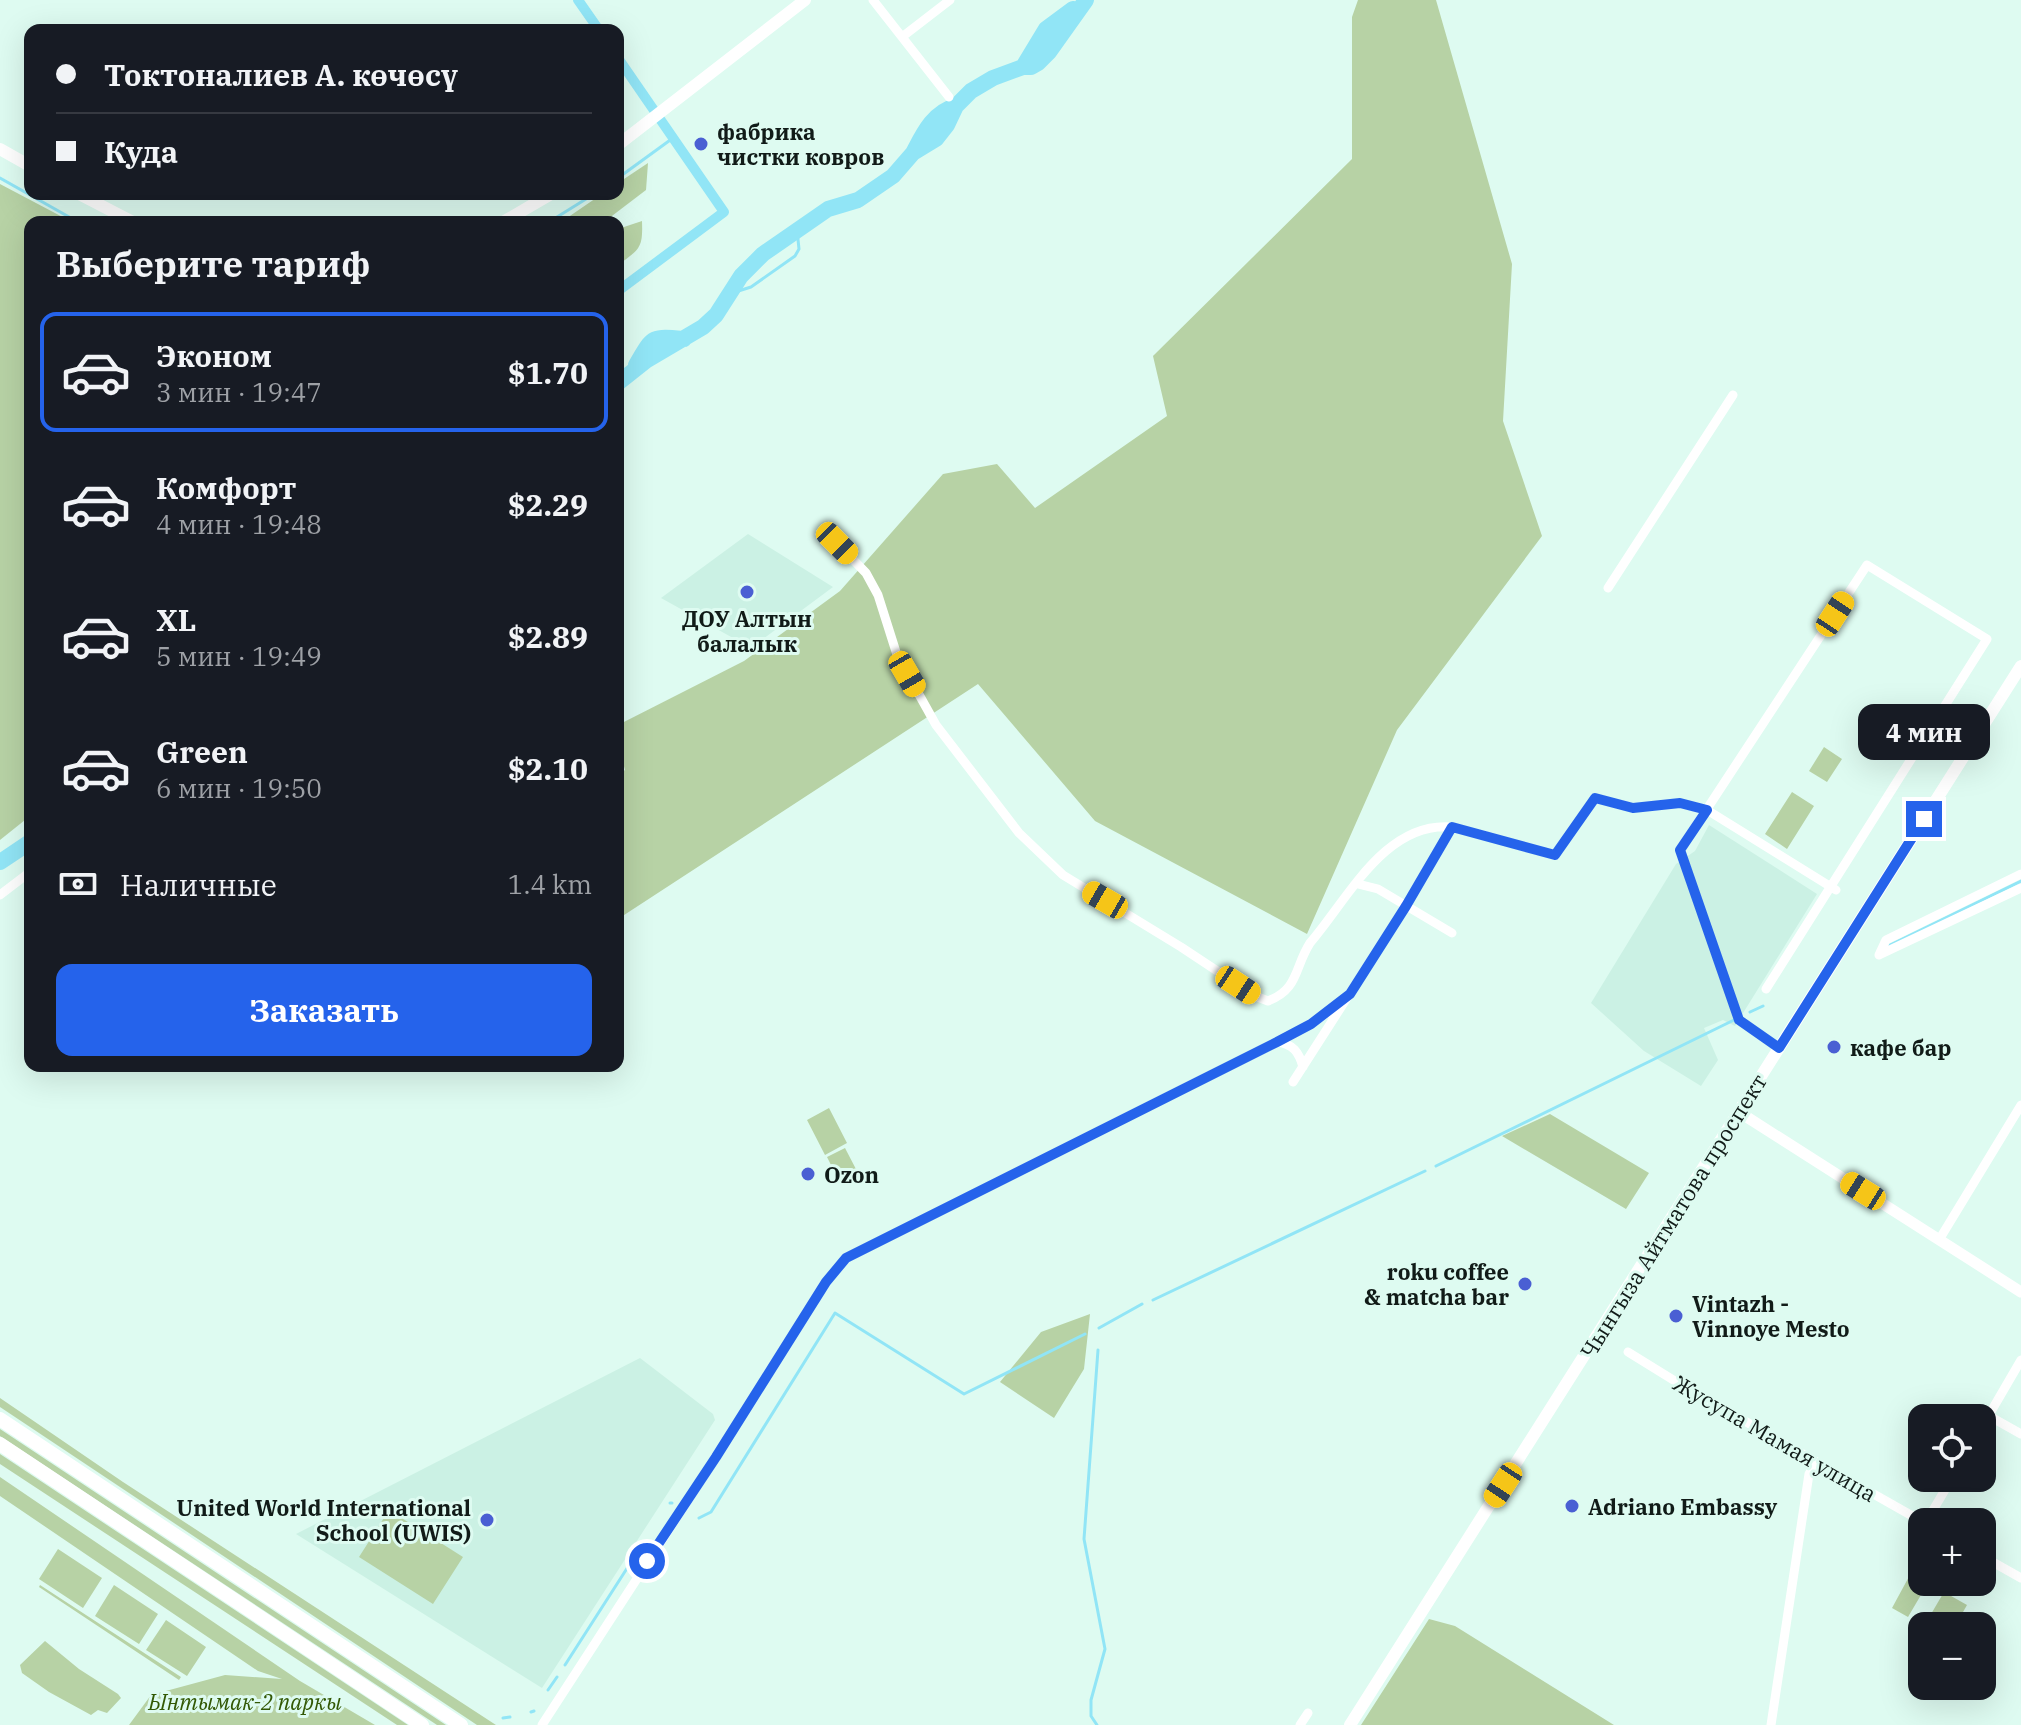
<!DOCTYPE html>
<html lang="ru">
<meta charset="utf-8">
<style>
body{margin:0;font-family:"IBM Plex Serif",serif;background:#20242c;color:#f1f3f6;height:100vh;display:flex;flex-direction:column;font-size:30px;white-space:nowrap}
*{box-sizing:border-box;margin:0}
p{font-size:26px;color:#9ea1a6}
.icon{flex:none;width:44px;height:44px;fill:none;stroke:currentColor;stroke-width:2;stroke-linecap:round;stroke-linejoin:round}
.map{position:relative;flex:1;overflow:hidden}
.drawer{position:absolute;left:24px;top:216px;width:600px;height:856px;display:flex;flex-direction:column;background:#171b24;border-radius:16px;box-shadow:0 8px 32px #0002}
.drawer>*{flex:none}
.top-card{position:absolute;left:24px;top:24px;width:600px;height:176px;border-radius:16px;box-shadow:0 8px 32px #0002;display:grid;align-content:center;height:176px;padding:0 32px;background:#171b24}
.buttons{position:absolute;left:1908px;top:1404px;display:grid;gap:16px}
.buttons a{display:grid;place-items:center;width:88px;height:88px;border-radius:16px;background:#171b24;box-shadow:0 8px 32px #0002;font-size:40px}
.end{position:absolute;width:36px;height:36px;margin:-18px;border:10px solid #2563eb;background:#fff;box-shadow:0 0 0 4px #fff}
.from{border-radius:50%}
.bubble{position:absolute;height:56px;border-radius:16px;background:#171b24;box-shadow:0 8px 32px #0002;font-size:26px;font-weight:700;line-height:56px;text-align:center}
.car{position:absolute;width:24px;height:48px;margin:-24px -12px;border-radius:10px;box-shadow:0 0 6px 2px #0007;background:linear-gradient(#f5c518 24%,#345 0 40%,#f5c518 0 76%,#345 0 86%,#f5c518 0)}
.top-card b{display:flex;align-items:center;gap:28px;height:76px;font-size:30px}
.top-card b+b{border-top:2px solid #363941}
.top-card i{width:20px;height:20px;background:#f1f3f6}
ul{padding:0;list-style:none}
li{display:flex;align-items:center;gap:24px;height:120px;margin:0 16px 12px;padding:0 16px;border:4px solid transparent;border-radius:16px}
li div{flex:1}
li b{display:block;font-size:30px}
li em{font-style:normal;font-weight:700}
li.active{border-color:#2563eb}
li>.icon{width:72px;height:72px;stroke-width:1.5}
h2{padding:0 32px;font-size:36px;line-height:96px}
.pay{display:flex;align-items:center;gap:20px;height:88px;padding:0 32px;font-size:30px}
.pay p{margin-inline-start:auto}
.primary-button{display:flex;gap:16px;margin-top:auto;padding:16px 32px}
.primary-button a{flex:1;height:92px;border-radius:16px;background:#2563eb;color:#fff;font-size:32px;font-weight:700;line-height:92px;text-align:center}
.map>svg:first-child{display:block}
.built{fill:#cbf1e4}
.green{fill:#b7d2a5}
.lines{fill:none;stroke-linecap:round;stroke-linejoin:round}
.stream{stroke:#91e5f6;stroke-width:3}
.canal{stroke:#91e5f6;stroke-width:10}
.river{stroke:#91e5f6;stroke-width:16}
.minor{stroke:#fff;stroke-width:9}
.tertiary{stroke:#fff;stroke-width:11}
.secondary{stroke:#fff;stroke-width:12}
.primary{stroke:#fff;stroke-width:14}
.route{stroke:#2563eb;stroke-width:10}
.poi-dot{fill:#4a5fd3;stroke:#defbf1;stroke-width:3}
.labels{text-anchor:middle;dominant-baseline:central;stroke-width:6;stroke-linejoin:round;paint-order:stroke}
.poi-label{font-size:22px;font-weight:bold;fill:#111b18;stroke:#defbf1;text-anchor:start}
.street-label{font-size:22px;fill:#111b18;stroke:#defbf1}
.park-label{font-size:22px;font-style:italic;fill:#325804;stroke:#defbf1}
</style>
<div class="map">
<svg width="2021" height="1725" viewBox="0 0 2021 1725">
<rect width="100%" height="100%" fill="#defbf1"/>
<path class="built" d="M748,534L833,587L751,648L661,598Z
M1709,825L1817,894L1735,1026L1723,1020L1704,1028L1718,1060L1701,1086L1644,1051L1591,1003L1676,864L1695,851Z
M640,1358L713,1414L715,1420L542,1688L296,1534Z"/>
<path class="green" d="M1358,0H1436L1512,264L1503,421L1542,536L1397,730L1307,934L1095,821L978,684L618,919V775L625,770L618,744V725L744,661L840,591L943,474L997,464L1035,508L1167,416L1153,356L1352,159V17Z
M648,163L646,190L604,222H561L602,194H618V183Z
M0,184L72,222H30V816L0,840Z
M642,221C643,248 640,249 618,265V229Z
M1824,747L1842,759L1827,782L1809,771Z
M1792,792L1814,806L1787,849L1765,834Z
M829,1108L847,1143L825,1155L807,1120Z
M1550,1114L1649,1173L1626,1209L1502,1136Z
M845,1148L858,1173L840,1183L827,1157Z
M1090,1314L1084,1369L1054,1418L1000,1382L1041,1332Z
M0,1398L123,1482L496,1725H477L0,1407Z
M0,1429L446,1725H437L0,1436Z
M0,1454L408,1725H397L0,1464Z
M0,1477L300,1681L375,1725H129L151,1695L225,1675L282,1679L258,1671L0,1496Z
M389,1510L463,1557L433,1604L359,1557Z
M58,1549L102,1578L83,1608L39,1579Z
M1911,1573L1922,1582L1928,1583L1908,1617L1892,1608Z
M40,1585L181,1677L179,1680L39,1587Z
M114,1585L158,1614L139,1644L95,1616Z
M1944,1592L1967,1605L1955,1626H1924Z
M1429,1619L1455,1626L1614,1725H1361Z
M166,1620L206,1647L187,1676L146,1650Z
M45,1641L79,1669L118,1694L121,1698L107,1713L98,1710L91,1715L49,1692L22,1673L20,1665Z"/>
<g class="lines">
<path class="stream" d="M0,178L78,222
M618,178L673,138
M549,222L594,194
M732,293L751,287L795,256L799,249L797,230
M1888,946L2021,881
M1750,1012L1763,1006
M1436,1166L1734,1020
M1153,1300L1425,1171
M1099,1328L1142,1304
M670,1503H672
M699,1518L711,1512L835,1313L964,1394L1085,1334
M565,1665L633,1559
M548,1690L557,1677
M531,1712L534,1711
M503,1718L510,1717
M1097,1725L1091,1716V1700L1105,1649L1084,1539L1098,1350"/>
<path class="canal" d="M578,0L599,30
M618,58L724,212L618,291"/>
<path class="river" d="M1023,67L1046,29L1073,9
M913,153C923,134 933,112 956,106
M636,365C653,336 651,336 684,339
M618,383L647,360L703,327L716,315L741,276L763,254L828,209L858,200L893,176L913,153L936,139L947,125L956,106L971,91L993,78L1023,67H1031L1038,63L1049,52L1086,0
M0,862L30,842"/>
<path class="minor" d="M873,0L949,97
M902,37L950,0
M837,543L866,573L878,595L897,655L936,725L1019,833L1063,875L1181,947L1255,996L1268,1001C1299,989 1294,968 1310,943C1348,899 1385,821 1452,827L1555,855L1595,798L1633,808L1680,803L1707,810L1836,890
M1608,588L1733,395
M1358,884L1378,889L1452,933
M0,895L30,872
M1879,955L1886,940L2021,874
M1879,955L2021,888
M1766,989L1987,639L1867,565L1680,850L1739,1020L1779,1048
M1277,1042C1293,1044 1299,1052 1303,1067
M1293,1082L1406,906L1452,827
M1939,1240L2021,1105
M1628,1352L1683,1386L1923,1522
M1989,1416L2021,1434
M1982,1427L2021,1360
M1926,1522L1952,1478
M1982,1556L2021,1578
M542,1725L716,1457L826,1282L846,1258L1295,1033L1326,1014L1350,994
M1300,1725L1308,1713
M1771,1725L1809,1474L1816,1462"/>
<path class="tertiary" d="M1739,1112L2021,1292"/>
<path class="secondary" d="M618,145L805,0
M0,149L30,166
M79,194L133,222
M503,222L551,194
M1350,1725L2021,666"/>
<path class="primary" d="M0,1419L461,1725
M0,1444L422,1725"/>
</g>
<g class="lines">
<path class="route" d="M647,1561L716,1457L826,1282L846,1258L1277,1042L1311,1024L1350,994L1406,906L1452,827L1555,855L1595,798L1633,808L1680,803L1707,810L1680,850L1739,1020L1779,1048L1924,819"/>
</g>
<g class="poi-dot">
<circle cx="701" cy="144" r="8"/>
<circle cx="747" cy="592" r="8"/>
<circle cx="1834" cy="1047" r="8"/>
<circle cx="808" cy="1174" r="8"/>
<circle cx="1525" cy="1284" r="8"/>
<circle cx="1676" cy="1316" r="8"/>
<circle cx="1572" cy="1506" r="8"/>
<circle cx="487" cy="1520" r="8"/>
</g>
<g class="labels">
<g class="poi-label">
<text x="717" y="131">фабрика<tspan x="717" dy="25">чистки ковров</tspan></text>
<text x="747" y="618" text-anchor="middle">ДОУ Алтын<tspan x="747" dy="25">балалык</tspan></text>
<text x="1850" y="1047">кафе бар</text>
<text x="824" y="1174">Ozon</text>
<text x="1509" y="1271" text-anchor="end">roku coffee<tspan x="1509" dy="25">&amp; matcha bar</tspan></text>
<text x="1692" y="1303">Vintazh -<tspan x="1692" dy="25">Vinnoye Mesto</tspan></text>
<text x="1588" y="1506">Adriano Embassy</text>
<text x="471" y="1507" text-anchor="end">United World International<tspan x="471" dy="25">School (UWIS)</tspan></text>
</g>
<g class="street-label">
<text transform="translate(1673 1216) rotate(-58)">Чынгыза Айтматова проспект</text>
<text transform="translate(1775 1438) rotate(30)">Жусупа Мамая улица</text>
</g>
<g class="park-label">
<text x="245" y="1701">Ынтымак-2 паркы</text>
</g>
</g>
</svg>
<div class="buttons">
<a><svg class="icon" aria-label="locate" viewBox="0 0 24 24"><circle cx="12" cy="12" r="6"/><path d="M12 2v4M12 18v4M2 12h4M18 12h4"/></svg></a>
<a>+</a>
<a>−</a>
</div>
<i class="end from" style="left:647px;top:1561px"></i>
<i class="end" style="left:1924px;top:819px"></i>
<div class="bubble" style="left:1858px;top:704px;width:132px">4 мин</div>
<i class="car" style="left:837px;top:543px;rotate:135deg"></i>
<i class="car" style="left:1835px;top:614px;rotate:33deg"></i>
<i class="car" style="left:907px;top:674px;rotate:150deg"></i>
<i class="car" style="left:1105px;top:900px;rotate:300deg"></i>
<i class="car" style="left:1238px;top:985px;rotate:123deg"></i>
<i class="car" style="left:1863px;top:1191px;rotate:302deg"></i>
<i class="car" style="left:1503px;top:1485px;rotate:213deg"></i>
<div class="top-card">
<b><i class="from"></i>Токтоналиев А. көчөсү</b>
<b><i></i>Куда</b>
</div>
<section class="drawer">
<h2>Выберите тариф</h2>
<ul>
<li class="active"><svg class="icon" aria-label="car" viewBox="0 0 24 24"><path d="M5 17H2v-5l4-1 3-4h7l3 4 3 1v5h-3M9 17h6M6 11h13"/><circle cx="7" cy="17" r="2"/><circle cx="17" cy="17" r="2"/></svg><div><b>Эконом</b><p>3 мин · 19:47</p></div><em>$1.70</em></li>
<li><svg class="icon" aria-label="car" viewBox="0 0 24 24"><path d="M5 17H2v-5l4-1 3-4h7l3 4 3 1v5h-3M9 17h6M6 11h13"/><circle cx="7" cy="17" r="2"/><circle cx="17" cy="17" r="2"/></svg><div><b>Комфорт</b><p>4 мин · 19:48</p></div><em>$2.29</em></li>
<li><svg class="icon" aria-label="car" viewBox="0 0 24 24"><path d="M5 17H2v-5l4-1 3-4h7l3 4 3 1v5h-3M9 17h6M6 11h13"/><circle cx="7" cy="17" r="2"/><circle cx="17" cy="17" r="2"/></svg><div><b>XL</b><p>5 мин · 19:49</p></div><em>$2.89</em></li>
<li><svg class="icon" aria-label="car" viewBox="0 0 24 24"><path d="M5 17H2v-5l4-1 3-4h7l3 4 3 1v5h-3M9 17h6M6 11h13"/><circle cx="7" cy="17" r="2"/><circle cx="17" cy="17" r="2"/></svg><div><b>Green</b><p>6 мин · 19:50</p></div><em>$2.10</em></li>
</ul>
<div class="pay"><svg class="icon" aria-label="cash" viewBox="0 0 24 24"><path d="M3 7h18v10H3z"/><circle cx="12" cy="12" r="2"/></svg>Наличные<p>1.4 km</p></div>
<div class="primary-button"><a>Заказать</a></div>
</section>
</div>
